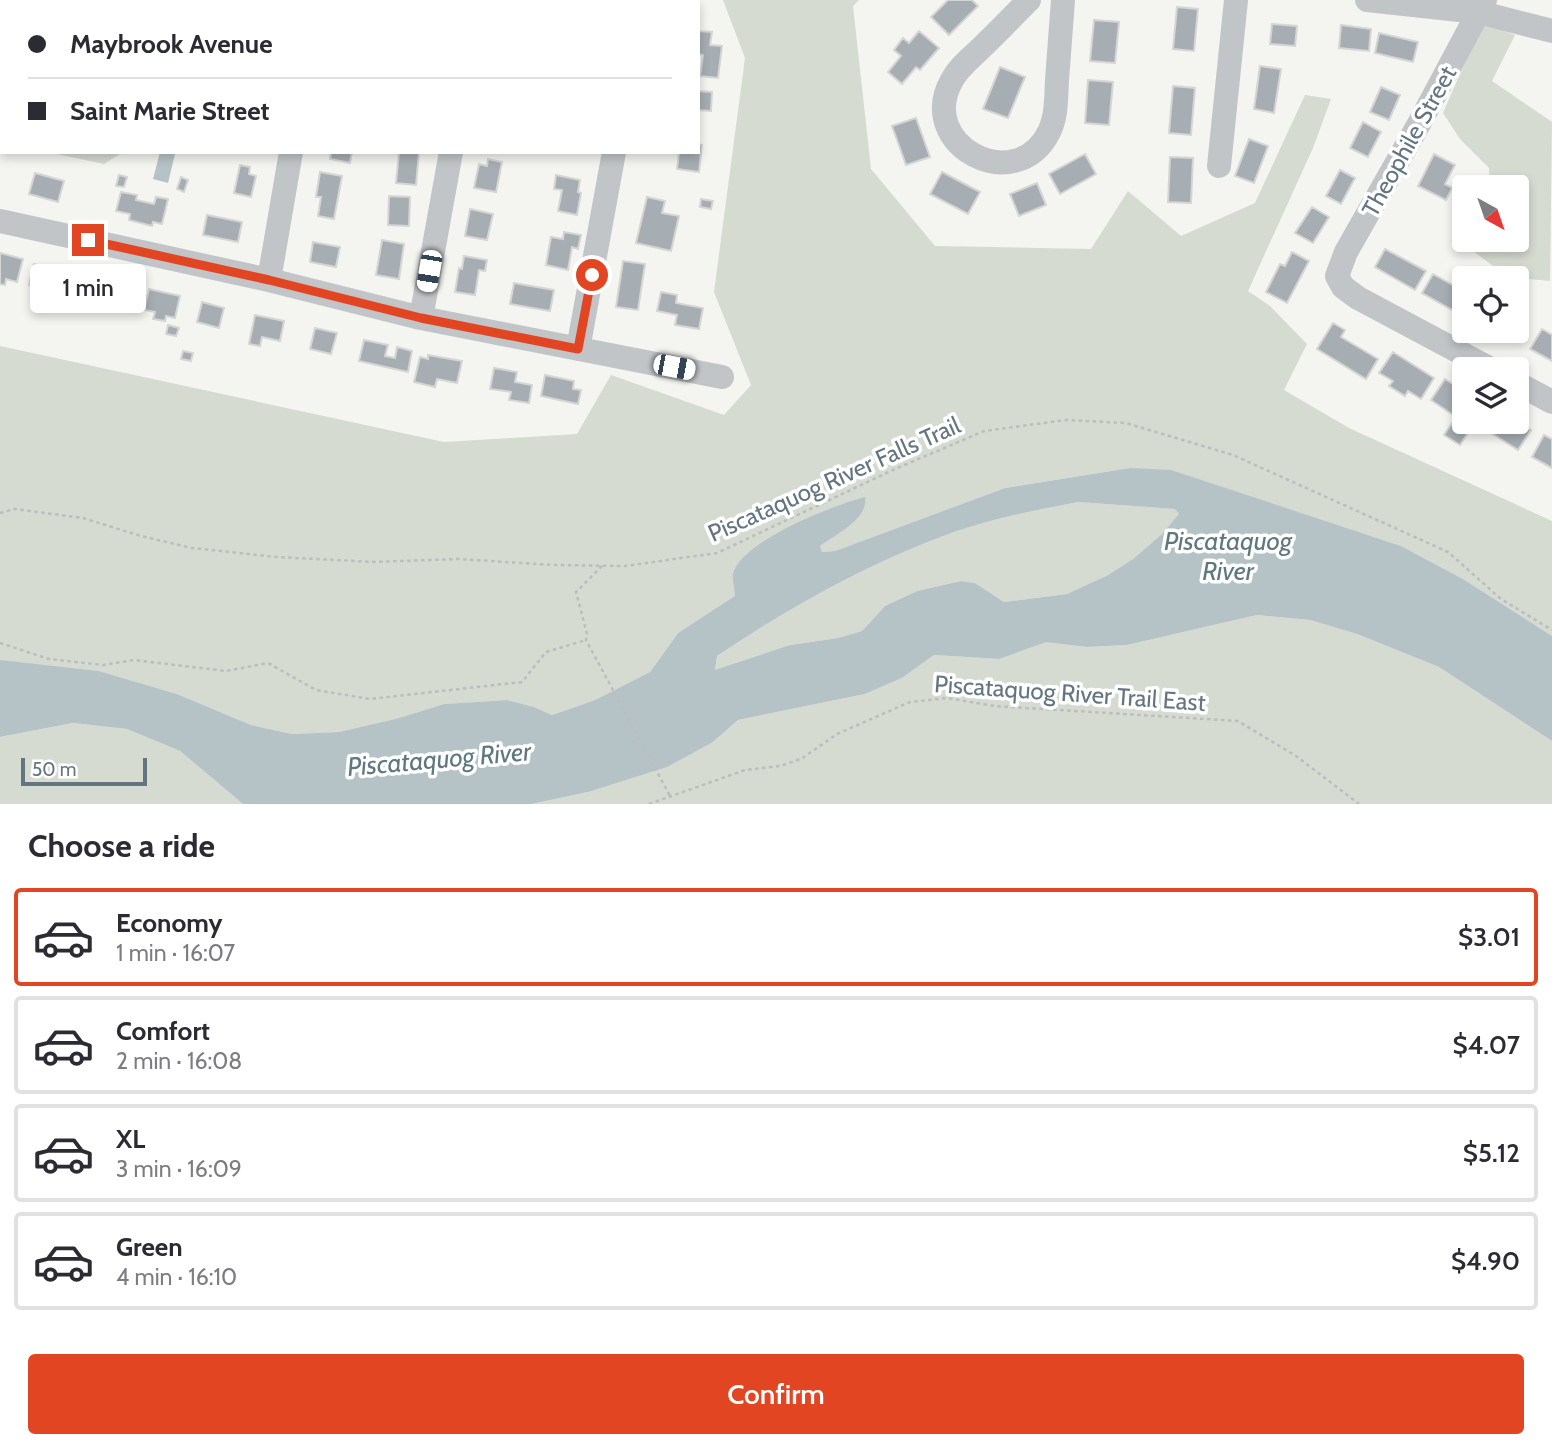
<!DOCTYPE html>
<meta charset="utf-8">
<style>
body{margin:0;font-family:Cabin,sans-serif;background:#f7f7f7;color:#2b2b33;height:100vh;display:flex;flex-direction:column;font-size:26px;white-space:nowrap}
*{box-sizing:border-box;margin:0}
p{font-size:23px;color:#7c7c81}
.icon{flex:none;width:38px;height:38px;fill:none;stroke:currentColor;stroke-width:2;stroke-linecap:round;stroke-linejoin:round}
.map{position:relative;height:804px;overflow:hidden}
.drawer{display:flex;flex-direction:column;background:#fff;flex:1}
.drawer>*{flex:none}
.banner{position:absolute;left:0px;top:0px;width:700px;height:154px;box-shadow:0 4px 10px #0003;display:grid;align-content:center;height:154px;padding:0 28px;background:#fff}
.needle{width:46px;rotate:140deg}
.tools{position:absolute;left:1452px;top:175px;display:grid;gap:14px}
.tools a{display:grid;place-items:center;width:77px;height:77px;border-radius:7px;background:#fff;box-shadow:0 4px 10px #0003;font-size:35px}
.scale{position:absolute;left:21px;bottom:18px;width:126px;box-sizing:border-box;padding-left:7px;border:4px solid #637581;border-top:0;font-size:19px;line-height:24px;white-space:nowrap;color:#637581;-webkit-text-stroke:5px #fff;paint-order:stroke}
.end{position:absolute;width:32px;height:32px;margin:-16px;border:9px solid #e24522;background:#fff;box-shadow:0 0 0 4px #fff}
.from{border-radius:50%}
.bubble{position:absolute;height:49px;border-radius:7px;background:#fff;box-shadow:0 4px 10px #0003;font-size:23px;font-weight:600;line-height:49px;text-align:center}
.car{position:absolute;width:21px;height:42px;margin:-21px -10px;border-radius:9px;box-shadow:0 0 5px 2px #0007;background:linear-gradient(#fff 24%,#345 0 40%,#fff 0 76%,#345 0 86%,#fff 0)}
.banner b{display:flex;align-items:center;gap:24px;height:66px;font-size:26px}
.banner b+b{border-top:2px solid #e1e1e2}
.banner i{width:18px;height:18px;background:#2b2b33}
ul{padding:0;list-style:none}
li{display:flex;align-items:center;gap:21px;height:98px;margin:0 14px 10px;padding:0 14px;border:4px solid #e1e1e2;border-radius:7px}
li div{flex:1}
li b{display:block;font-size:26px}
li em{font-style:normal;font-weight:600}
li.on{border-color:#e24522}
li>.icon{width:63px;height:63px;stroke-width:1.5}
h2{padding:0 28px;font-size:32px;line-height:84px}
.cta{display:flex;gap:14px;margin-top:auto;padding:14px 28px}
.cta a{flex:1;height:80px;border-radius:7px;background:#e24522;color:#fff;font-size:28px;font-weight:600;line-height:80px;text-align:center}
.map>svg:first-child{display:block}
.green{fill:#d5dbd1}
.water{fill:#b6c3c6;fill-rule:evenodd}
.building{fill:#a6aeb3;stroke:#d5d5d3;stroke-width:2}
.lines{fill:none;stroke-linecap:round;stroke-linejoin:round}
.path{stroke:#bbbdbf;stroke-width:2.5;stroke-dasharray:3.5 3.5;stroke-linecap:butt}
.minor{stroke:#c1c5c8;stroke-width:24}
.route{stroke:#e24522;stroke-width:9}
.labels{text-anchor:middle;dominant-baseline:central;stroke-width:7;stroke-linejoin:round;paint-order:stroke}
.street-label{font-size:24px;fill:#637581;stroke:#fff}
.water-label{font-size:26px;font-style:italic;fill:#5f777f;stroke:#fff}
</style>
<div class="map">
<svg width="1552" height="804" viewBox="0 0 1552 804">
<rect width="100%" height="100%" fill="#f4f4f0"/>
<path class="green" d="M0,0H196V2H2V127Z
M723,0H859L853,6L871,169L935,246L1091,249L1128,191L1181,236L1255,203L1305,95L1331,99L1313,148L1248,291L1270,306L1307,344L1284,390L1349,428L1552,521V636L1463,579L1401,546L1257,499L1130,468L1005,488L835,551L822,552L820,546L854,521L678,633L650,672L595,700L552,715L534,707L507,700L444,704L399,718L339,732L292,734L251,725L177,694L99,671L0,661V346L444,442L577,434L611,375L724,415L751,385L714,292L745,58Z
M1482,23L1515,35L1492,81L1552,122L1550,281L1508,277L1454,237L1465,216V240H1517V187H1490L1489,168L1460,139L1443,113Z
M47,152H123L104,164Z
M1078,502L1176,509L1180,514L1162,534L1133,559L1108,575L1067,594L1004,602L975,583L961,581L917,591L885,606L862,631L838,638L790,645L715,671L717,656C790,607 870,562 954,532C994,518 1037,510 1078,502Z
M1257,615L1310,620L1357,634L1439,667L1552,741V804H532L588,792L713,742L738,720L865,694L902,678L934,655L999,659L1046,641L1087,647L1127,645Z
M73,723L127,729L180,751L243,804H0V737Z"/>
<path class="water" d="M160,152L175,154L168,183L153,179Z
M1130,468L1171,470L1401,546L1463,579L1552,636V741L1439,667L1357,634L1310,620L1257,615L1127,645L1087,647L1046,642L999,659L934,655L902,678L865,694L738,720L713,742L667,767L588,792L532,804H243L180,751L127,729L73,723L0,737V660L99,671L177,694L251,725L292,734L339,732L399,718L444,704L507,700L534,707L552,715L595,700L650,672L678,633L735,596C735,590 732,580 733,574C741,541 834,505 865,497C869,519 835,535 820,546L822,552L835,551L1005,488ZM1078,502L1175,509L1179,514L1162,534L1133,559L1108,575L1067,594L1004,602L975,583L961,581L917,591L885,606L862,631L838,638L790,645L715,670L717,656C790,607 870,562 954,532C994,518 1037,510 1078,502Z"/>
<path class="building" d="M948,0H972L978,6L949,35L931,17Z
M1177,7L1198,9L1194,51L1173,49Z
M1094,20L1119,22L1115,63L1090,61Z
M1272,24L1297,26L1295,46L1270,44Z
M1341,25L1371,29L1369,51L1339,48Z
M698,31L712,32L710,45L722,46L718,78L700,76L703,55L698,54Z
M919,31L939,48L920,70L916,67L902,84L888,72L901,56L894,50L903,38L909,43Z
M1379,33L1418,42L1413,62L1375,53Z
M1260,66L1281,69L1274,113L1254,109Z
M1000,67L1025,77L1008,118L983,109Z
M1088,80L1113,82L1109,125L1085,123Z
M1173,86L1195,88L1191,135L1169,133Z
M1381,87L1400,95L1389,120L1370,112Z
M698,91L712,92L711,111L698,110Z
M916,118L930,157L906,165L892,126Z
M1363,122L1381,132L1368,157L1350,148Z
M1249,139L1268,146L1254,183L1235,176Z
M698,144L702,145L699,172L677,169L679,152H698Z
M331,152H352L350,163L330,159Z
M399,152H419L416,185L396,183Z
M1085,154L1096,174L1060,194L1049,174Z
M1434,154L1455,165L1445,184L1452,188L1446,200L1418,186Z
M1170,157L1193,158L1191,203L1168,202Z
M488,159L502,162L496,192L474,188L479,164L487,166Z
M240,165L250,167L249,174L256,176L251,197L234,193Z
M1340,170L1355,178L1341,204L1326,196Z
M320,172L342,176L334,219L318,216L321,197H316Z
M942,172L980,192L968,214L930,194Z
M35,173L64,181L58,202L29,194Z
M119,175L127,177L124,187L116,186Z
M556,175L580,180L578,192L581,193L577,215L558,211L562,190L554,189Z
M181,177L188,180L184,192L177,189Z
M1037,183L1046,205L1019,216L1010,194Z
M121,192L137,195L136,200L154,204L156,197L168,199L162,224L153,222L152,226L129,220L130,214L116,211Z
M389,196L410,197L409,226L388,225Z
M647,197L665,201L662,213L679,216L671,251L636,243Z
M701,199L713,201L711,209L700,207Z
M1312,207L1329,217L1313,243L1295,233Z
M470,209L493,214L487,240L465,236Z
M207,215L242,222L238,242L203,235Z
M564,232L581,235L578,249L572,247L568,270L546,265L551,237L563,239Z
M382,240L404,244L399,279L376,275Z
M313,242L340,247L336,267L310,262Z
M1385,249L1426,271L1415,290L1375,267Z
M1292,252L1309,261L1287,303L1266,292L1280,264L1285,266Z
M0,253L23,259L17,282L6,279L5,285L0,284Z
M464,256L487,260L485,271L479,270L475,295L455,292L459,268L462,269Z
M623,261L645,264L638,310L616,307Z
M34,264L73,274L67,301L50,297L52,291L29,285Z
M1433,274L1465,292V317L1422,293Z
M91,278L122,284L120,291H124L125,289L136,291L131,312L120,310V306L86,299Z
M514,283L554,290L550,311L510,304Z
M149,289L180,296L175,318L166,316L165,321L153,319L155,312L144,310Z
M661,292L677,295L676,303L703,308L699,329L675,325L677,315L657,311Z
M202,302L224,308L219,328L197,322Z
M255,315L284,321L280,341L262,337L260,346L249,344Z
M1333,323L1345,330L1341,337L1378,359L1366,379L1317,349Z
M168,325L179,328L176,336L166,334Z
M315,328L337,333L331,354L310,349Z
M1542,329L1552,335V361L1530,349Z
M364,340L388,345L385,356L395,358L397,347L412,351L408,372L359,361Z
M183,351L193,353L191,361L181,359Z
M1393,352L1434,378L1421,399L1408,391L1405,396L1389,386L1393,381L1379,373Z
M428,355L462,361L457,383L437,379L435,387L414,382L420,357L428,359Z
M494,368L517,372L515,382L532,385L529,403L509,400L511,392L490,389Z
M545,375L574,381L573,389L581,390L578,404L541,396Z
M1445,379L1465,392V422H1475L1460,445L1444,435L1456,417L1431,400Z
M1517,421L1531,430L1518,450L1482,427L1485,422Z
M1544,435L1552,439V468L1532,457Z"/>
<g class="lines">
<path class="path" d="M0,513L14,509L83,518L141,536L192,548L276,557L375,562L459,559L553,565L625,566L717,553L895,469L984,431L1066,420L1126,423L1233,455L1448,552L1501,599L1552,630
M602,566L576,592L587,634L586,640L670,796
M0,643L49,659L103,665L134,660L226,671L268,663L316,690L370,699L522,682L546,652L586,640
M649,804L745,770L780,766L801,759L837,734L910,702L947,698L994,706L1238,721L1296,756L1359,804"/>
<path class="minor" d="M446,0L456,2
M1029,0C1013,16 997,33 980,49C970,59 958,68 952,80C915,145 1016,198 1049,132C1057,116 1056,97 1057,80C1059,53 1061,27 1063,0
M1367,0L1478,12L1552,31
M1485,0L1420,122L1346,252L1337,276L1343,287L1358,298L1491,369
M318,2V0
M477,2L478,0
M641,2L642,0
M1219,166L1236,0
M0,221L269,280L421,318L722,377
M269,280L291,152
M421,318L451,152
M578,349L614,152
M1517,383L1552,402"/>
</g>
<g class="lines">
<path class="route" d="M88,240L269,280L421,318L578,349L592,275"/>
</g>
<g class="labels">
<g class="street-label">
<text transform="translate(1409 141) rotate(-61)">Theophile Street</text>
<text transform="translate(834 479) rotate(-24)">Piscataquog River Falls Trail</text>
<text transform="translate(1070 693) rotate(4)">Piscataquog River Trail East</text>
</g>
<g class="water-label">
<text x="1228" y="541">Piscataquog<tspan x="1228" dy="30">River</tspan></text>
<text transform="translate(439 759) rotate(-5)">Piscataquog River</text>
</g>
</g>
</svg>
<div class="tools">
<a><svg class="needle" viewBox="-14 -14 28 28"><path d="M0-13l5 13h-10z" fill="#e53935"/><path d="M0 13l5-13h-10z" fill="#7c7c81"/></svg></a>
<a><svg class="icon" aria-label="locate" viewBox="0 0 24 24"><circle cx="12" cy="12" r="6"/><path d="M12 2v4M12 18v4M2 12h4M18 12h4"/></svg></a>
<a><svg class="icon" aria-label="layers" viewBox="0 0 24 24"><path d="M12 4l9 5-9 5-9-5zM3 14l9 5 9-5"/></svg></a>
</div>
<div class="scale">50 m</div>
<i class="end from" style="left:592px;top:275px"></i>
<i class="end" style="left:88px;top:240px"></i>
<div class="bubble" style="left:30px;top:264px;width:116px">1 min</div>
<i class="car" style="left:429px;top:271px;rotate:190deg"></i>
<i class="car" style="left:674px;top:367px;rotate:101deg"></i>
<div class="banner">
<b><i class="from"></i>Maybrook Avenue</b>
<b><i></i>Saint Marie Street</b>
</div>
</div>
<section class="drawer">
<h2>Choose a ride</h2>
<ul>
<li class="on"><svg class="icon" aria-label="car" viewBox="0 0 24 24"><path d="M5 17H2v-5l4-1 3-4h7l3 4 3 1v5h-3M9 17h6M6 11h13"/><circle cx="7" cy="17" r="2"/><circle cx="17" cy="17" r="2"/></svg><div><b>Economy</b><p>1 min · 16:07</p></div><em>$3.01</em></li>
<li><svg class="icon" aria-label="car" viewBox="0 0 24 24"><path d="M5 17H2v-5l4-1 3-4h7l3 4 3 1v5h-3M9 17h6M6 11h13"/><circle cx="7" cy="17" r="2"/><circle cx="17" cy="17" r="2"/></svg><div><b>Comfort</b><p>2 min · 16:08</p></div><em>$4.07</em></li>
<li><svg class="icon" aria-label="car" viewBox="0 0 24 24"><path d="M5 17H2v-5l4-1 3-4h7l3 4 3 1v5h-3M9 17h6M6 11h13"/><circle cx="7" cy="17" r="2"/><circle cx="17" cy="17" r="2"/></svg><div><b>XL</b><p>3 min · 16:09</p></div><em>$5.12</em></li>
<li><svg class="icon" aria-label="car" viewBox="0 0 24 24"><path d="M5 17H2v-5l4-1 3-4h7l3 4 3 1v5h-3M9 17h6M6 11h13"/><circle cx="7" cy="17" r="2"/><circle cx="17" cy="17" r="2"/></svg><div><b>Green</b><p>4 min · 16:10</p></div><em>$4.90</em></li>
</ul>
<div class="cta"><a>Confirm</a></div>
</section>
